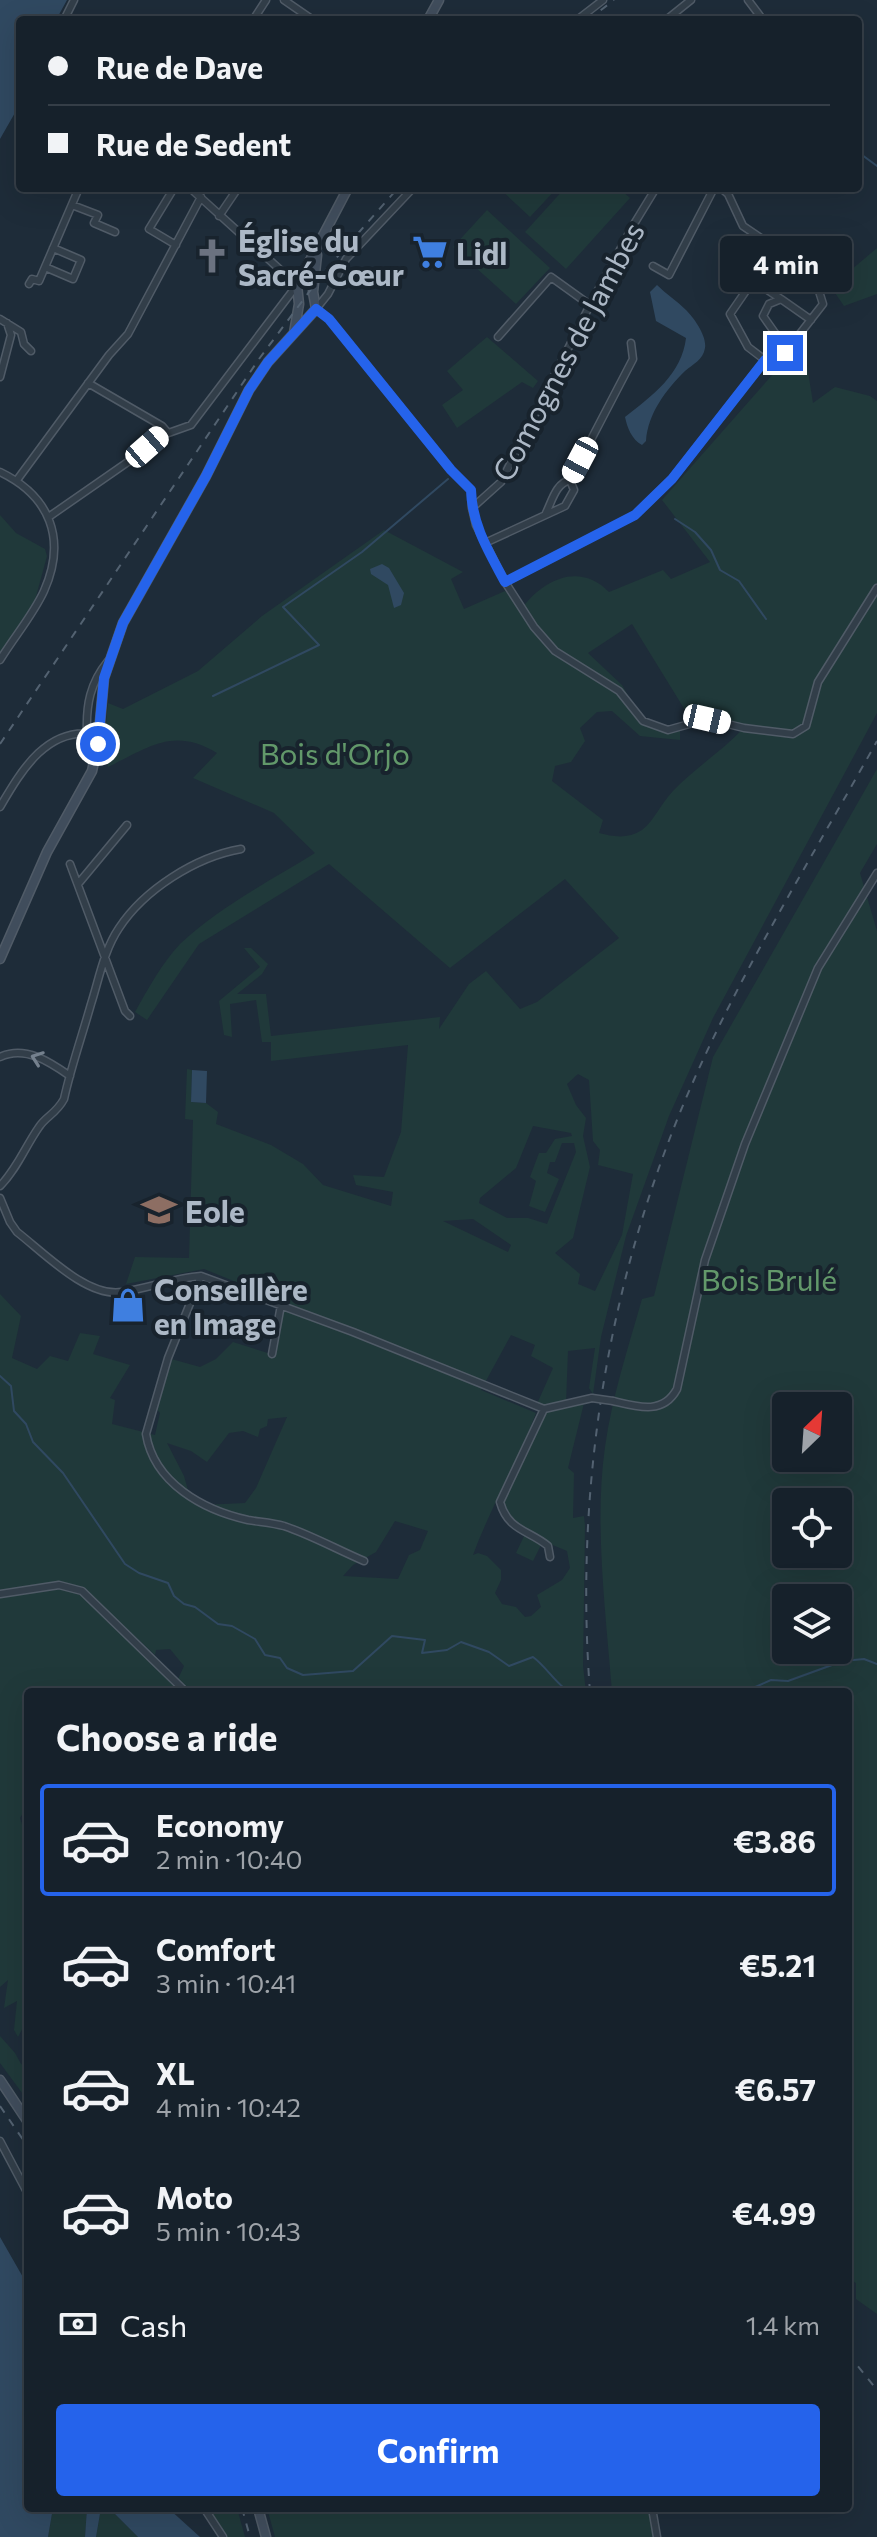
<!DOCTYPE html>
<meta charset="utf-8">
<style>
body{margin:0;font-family:Commissioner,sans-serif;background:#232e37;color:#f1f3f6;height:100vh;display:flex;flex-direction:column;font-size:30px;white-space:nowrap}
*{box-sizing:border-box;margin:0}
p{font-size:26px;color:#9ea3a9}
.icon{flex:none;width:44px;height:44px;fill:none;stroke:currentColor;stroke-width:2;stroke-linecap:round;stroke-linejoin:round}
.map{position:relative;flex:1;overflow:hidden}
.sheet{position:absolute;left:24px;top:1688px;width:828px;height:824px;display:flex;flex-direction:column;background:#16212b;border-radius:8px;box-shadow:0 8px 32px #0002,0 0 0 2px #353e47}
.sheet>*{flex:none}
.guide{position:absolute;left:16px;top:16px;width:846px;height:176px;border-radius:8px;box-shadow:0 8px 32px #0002,0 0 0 2px #353e47;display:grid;align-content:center;height:176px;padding:0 32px;background:#16212b}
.needle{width:52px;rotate:25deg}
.buttons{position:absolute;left:772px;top:1392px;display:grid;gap:16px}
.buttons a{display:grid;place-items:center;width:80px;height:80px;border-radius:8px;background:#16212b;box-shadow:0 8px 32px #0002,0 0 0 2px #353e47;font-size:40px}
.end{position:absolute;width:36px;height:36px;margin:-18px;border:10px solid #2563eb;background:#fff;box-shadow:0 0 0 4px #fff}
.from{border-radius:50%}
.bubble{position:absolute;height:56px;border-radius:8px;background:#16212b;box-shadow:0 8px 32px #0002,0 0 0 2px #353e47;font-size:26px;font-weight:700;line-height:56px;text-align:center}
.car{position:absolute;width:24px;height:48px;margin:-24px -12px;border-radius:10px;box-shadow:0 0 6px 2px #0007;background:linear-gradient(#fff 24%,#345 0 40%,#fff 0 76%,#345 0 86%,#fff 0)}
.guide b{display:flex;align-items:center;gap:28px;height:76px;font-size:30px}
.guide b+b{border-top:2px solid #353e47}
.guide i{width:20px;height:20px;background:#f1f3f6}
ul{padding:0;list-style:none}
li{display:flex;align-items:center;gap:24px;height:112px;margin:0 16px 12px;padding:0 16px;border:4px solid transparent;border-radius:8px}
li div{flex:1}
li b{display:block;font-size:30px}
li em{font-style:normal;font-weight:700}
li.selected{border-color:#2563eb}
li>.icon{width:72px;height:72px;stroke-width:1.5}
h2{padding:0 32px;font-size:36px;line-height:96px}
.pay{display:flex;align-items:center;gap:20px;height:88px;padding:0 32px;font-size:30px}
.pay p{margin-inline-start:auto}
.button{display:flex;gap:16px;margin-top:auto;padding:16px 32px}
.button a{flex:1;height:92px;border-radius:8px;background:#2563eb;color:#fff;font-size:32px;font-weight:700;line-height:92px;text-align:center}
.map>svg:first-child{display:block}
.green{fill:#20393a;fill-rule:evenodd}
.water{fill:#304961}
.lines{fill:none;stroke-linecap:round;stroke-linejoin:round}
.stream{stroke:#304961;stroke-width:2}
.street-casing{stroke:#505b67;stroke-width:9}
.secondary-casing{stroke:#505b67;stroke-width:11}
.street{stroke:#323e49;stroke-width:6}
.secondary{stroke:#404d5c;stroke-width:8}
.rail{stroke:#536271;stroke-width:2;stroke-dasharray:8 8;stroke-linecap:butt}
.street-bridge-casing{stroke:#505b67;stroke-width:9;stroke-linecap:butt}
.street-bridge{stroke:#323e49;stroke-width:6}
.oneway{stroke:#75818e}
.route{stroke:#2563eb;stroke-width:10}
.labels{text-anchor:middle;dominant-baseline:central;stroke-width:8;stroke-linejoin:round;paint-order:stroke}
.poi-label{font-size:30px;font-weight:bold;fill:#acb8c6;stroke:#18232d;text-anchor:start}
.street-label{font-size:30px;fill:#acb8c6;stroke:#18232d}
.park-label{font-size:30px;fill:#62986a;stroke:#18232d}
</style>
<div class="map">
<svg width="877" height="2537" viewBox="0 0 877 2537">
<rect width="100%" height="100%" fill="#1e2c39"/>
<path class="green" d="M499,188H557L530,217Z
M565,188H619L630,198L566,269L525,232Z
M487,210L550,268L516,304L453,247Z
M877,248V294L844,306L831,287Z
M487,337L538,381L533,388L522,382L457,428L442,405L463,390L447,371Z
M803,340L813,403L835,387L870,396L877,401V713L713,1018L669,1116L626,1236L601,1337L593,1394L589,1388L595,1348L568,1351L566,1403L585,1399L568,1468L574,1473L573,1518L584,1516L585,1526L583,1666L586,1692H191L178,1679L184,1666L170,1649L156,1650L155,1655L83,1588L62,1583L0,1591V1294L21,1316L12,1358L37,1369L50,1356L68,1361L80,1333L100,1336L93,1354L130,1365L110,1398L115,1400L112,1424L155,1435L160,1413L154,1406L168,1358L200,1367L216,1359L233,1342L271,1354L286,1302L204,1269L126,1284L135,1257L189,1258L193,1120L185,1119L187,1069L192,1070L191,1102L206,1103L218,1112L216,1124L271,1145L303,1164L323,1185L391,1206L393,1192L356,1185L353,1175L384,1177L401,1132L408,1045L271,1061V1042H262L256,1000L230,1004L232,1037L224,1035L219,1001L260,967L244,948H251L268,964L262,974L237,994H266L271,1036L440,1017L439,1029L469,984L486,971L520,1009L537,1002L619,938L565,879L450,968L329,864L199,944L147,1020L135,1012C148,989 162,963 180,944C219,907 270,881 315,853L274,813L193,778L217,753C173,727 150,747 108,767L104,744L108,703L123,709L198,671L262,616L384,530L463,572L451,579L464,609L505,591L522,608C544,579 580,562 609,592L663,570L671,579L710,562L662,500ZM632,624L693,723L707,719L744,728C722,751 695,768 673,791C662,802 654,821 642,830C628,839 614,837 599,833L603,820L552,781L555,766L571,762L585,741L580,728L597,712L612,711L640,736L680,740V726L668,730L643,721L622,685L588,653ZM578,1074L589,1080L593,1141L600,1150L598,1165L633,1174L622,1235L595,1291L578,1284L580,1274L555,1253L573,1238L590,1167L583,1136L586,1118L576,1105L567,1084ZM533,1126L571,1133L572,1136L555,1139L546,1153H539L530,1177L536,1181L529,1206L545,1212L559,1179L547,1173L550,1162H555L562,1143H574L576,1152L547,1224L528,1218H507L479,1203L480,1198L516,1168ZM473,1219L511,1245L508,1252L443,1221ZM511,1335L535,1345L531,1356L553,1368L536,1406L544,1409L500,1502L520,1531L525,1534L516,1553L533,1561L543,1541L567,1551L570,1568L562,1580L537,1595L541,1607L531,1616L525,1617L516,1607L502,1604L495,1593L501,1580V1570L487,1556L478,1553L473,1555C491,1506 518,1462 536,1413L481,1390ZM287,1417L256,1488L245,1503L202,1505L190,1497L184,1476L167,1443L191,1451L207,1462L229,1433L243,1431L258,1437L260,1429L267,1426L268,1419ZM395,1521L428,1531L420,1550L409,1555L398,1579L343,1576L353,1565L376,1552Z
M0,515L16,533L45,549L47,556L35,600L0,655Z
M877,769V844L860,873L877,931V2314L856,2299V2283L848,2278V1692H612C606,1615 594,1523 605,1447C612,1397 628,1348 642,1299L654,1296L713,1057ZM786,1406H838V1458H786ZM786,1502H838V1554H786ZM786,1598H838V1650H786Z
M63,1589L85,1597L184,1692H28V1804L20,1818L28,1844V2018L18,2037L14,2030L17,2001L4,2008L8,1980L0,1987V1597Z
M0,2036L15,2053L21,2064L28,2066V2101L0,2063Z
M53,2508H87L85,2537H48Z
M101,2508H109L138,2537H96Z
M202,2508H237L245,2537H220Z
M267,2508H650L654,2537H275Z"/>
<path class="water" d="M0,0H67L56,20H20V104L0,139Z
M657,285C666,294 677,301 686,310C694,318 707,336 705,348C703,360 693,364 685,371C666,390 648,413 646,441L642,445C632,440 627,427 625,417C652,396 682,374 686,338L656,321L650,292Z
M382,564L389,568L404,593L401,605L394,608L388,585L371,574L370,569Z
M192,1070L207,1071L206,1103L191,1102Z
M0,2237L28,2286V2508H53L48,2537H0Z
M87,2508H101L96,2537H85Z
M109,2508H168L200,2537H138Z"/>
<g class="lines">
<path class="stream" d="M858,152L877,166
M675,519L695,532L711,550L720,570L739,581L766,619
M213,696L319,645L283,607L362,552L448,479
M0,1376L11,1386L14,1411L26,1424L33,1442L63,1473L125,1564L139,1573L168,1583L174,1596L184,1604L195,1607L218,1624L232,1626L255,1639L265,1655L280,1658L287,1668L303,1675L353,1671L392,1636L425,1640L422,1653L447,1650L461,1642L489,1652L509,1666L533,1657C545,1666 552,1678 564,1688
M744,1692L771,1680L788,1681L843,1661L864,1659L877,1664"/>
<g class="street-casing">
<path id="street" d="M284,0L313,20
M748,0L763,20
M64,20L74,0
M253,20L266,0
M577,20L603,0
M666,20L691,0
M174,188L149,229L176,245
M413,188L346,259L328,294L316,309L329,319L451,470L471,490L472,508L476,525L505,582L534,627L555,651L619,691L643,721L668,730L707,719L744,728L793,734L806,726L818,682L877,588
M72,205L98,215L94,223L115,232
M219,216L238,188
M53,248L81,260L73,279L45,267L79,188
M653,266L669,275L714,188
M29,284L32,279L39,281L45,267
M0,319L21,332L24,344L31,351
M498,337L551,277L590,305
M790,347L775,333L763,316L769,304L781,299L811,320
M765,360L748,347L730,314L750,285H760L781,299
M0,377L11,335L7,323
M88,383L162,426L168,433
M0,472C50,496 67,539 44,591C33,615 14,637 0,660
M17,480L109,355L128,334L201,197
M472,508L501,482L590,305L634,224L656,188
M546,513C552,501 556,483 570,480L633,359L631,343
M50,516L135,457L160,436L191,425L297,285L190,188
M485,543L565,506L574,490L570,480
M505,582L635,515L672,479L765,360L785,353L823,304L818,288L774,247L743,226L728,194L721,188
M87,732C86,705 90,683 108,661
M0,807C21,771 48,724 98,735
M70,864L125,1011L130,1016
M78,884L127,825
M0,1057C25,1045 50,1062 70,1076
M0,1186C17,1169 25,1147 39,1127C46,1116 56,1114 64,1099C71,1067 82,1036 91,1004C99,979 104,950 119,928C144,890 195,857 241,849
M0,1198L10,1222L17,1232C43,1252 87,1298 122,1292C149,1288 174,1278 201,1276L353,1332L544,1409L592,1398
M201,1276L168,1358L146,1434C154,1483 203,1510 248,1520C260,1522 273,1523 284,1526C311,1535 338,1550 364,1561
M272,1354L281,1305
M613,1401C638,1407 663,1415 677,1389L705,1260L745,1144L818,968L877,873
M544,1409L500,1502C508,1531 529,1530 548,1546L550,1557
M0,1594L59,1585L82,1591L186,1692
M28,1818V1828
M0,2141L28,2194
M204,2508L223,2537
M652,2508L657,2537"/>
</g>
<g class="secondary-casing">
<path id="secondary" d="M428,20L439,0
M316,309L313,292L317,255
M294,333L299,304L297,285L348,188
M0,959L47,852L92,771L98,744L104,678L123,623L206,476L249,390L268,362L316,309
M0,2080L28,2122
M258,2508L266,2537"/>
</g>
<use href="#street" class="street"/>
<use href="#secondary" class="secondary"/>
<path class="rail" d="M588,20L614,0
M0,744L259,359L324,272L398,188
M590,1692C574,1485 609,1272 693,1082C745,964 814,854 877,741
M0,2106L28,2147
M848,2354L877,2390
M242,2508L250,2537"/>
<g class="street-bridge-casing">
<path id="street-bridge" d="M592,1398L613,1401"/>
</g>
<use href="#street-bridge" class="street-bridge"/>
</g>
<defs><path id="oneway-chevron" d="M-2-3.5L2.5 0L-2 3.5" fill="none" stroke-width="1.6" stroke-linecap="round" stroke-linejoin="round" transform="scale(2)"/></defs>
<use class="oneway" href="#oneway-chevron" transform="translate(37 1058) rotate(-160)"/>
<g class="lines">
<path class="route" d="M98,744L104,678L123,623L206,476L249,390L268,362L316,309L329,319L451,470L471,490C472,525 489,552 505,582L635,515L672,479L765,360L785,353"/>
</g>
<defs>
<g id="supermarket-bare" transform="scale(2.76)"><path d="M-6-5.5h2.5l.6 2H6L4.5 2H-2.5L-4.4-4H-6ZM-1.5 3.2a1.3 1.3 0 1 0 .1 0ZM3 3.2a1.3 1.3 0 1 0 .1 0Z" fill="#3f7fe0" stroke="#18232d" stroke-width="2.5" paint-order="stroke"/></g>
<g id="church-bare" transform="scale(2.76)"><path d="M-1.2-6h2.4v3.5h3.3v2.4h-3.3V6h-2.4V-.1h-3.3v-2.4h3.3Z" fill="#6b7280" stroke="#18232d" stroke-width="2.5" paint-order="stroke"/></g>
<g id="school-bare" transform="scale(2.76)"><path d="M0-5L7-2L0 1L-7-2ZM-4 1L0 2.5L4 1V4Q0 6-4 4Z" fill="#8d6e63" stroke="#18232d" stroke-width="2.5" paint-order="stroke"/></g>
<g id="shop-bare" transform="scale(2.76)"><path d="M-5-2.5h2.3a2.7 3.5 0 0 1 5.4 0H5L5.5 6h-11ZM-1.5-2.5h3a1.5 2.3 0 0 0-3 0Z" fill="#3f7fe0" stroke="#18232d" stroke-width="2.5" paint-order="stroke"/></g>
</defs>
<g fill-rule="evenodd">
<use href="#supermarket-bare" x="430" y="252"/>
<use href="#church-bare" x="212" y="256"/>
<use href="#school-bare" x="159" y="1210"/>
<use href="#shop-bare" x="128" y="1305"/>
</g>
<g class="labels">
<g class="poi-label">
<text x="238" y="239">Église du<tspan x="238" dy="34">Sacré-Cœur</tspan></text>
<text x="456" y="252">Lidl</text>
<text x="185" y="1210">Eole</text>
<text x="154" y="1288">Conseillère<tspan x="154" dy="34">en Image</tspan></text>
</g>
<g class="street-label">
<text transform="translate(567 351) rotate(-62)">Comognes de Jambes</text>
</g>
<g class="park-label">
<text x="335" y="752">Bois d'Orjo</text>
<text x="769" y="1278">Bois Brulé</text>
</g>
</g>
</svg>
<div class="buttons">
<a><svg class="needle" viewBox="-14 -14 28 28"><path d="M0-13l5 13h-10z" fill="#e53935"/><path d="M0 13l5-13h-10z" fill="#9ea3a9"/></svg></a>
<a><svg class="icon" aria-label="locate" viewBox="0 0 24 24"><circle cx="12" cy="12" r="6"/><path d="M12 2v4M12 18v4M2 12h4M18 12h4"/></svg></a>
<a><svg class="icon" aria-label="layers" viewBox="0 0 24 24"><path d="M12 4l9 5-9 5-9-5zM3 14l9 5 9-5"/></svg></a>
</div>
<i class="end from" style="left:98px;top:744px"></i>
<i class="end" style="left:785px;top:353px"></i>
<div class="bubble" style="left:720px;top:236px;width:132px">4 min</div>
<i class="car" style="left:147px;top:447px;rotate:49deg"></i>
<i class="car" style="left:580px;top:460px;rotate:208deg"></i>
<i class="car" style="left:707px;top:719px;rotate:103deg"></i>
<div class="guide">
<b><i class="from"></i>Rue de Dave</b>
<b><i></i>Rue de Sedent</b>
</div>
<section class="sheet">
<h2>Choose a ride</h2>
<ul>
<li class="selected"><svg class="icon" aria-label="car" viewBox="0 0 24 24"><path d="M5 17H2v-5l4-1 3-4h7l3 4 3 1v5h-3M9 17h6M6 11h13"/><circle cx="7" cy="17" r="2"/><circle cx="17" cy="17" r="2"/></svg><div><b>Economy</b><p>2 min · 10:40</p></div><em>€3.86</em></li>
<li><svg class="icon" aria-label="car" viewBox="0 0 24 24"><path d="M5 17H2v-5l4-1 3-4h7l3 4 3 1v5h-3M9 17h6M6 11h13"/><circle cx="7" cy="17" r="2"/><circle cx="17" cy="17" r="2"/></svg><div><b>Comfort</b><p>3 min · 10:41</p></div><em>€5.21</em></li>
<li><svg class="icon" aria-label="car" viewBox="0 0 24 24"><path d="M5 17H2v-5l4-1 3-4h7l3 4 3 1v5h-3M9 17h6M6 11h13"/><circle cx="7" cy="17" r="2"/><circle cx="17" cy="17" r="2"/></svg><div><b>XL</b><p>4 min · 10:42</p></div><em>€6.57</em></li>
<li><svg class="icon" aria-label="car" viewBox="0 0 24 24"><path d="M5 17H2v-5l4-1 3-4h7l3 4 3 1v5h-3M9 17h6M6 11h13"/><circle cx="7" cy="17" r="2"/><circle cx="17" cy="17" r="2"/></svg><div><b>Moto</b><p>5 min · 10:43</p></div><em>€4.99</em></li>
</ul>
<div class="pay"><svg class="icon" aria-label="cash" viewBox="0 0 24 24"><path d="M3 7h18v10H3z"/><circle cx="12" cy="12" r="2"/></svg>Cash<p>1.4 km</p></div>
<div class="button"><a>Confirm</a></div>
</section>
</div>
